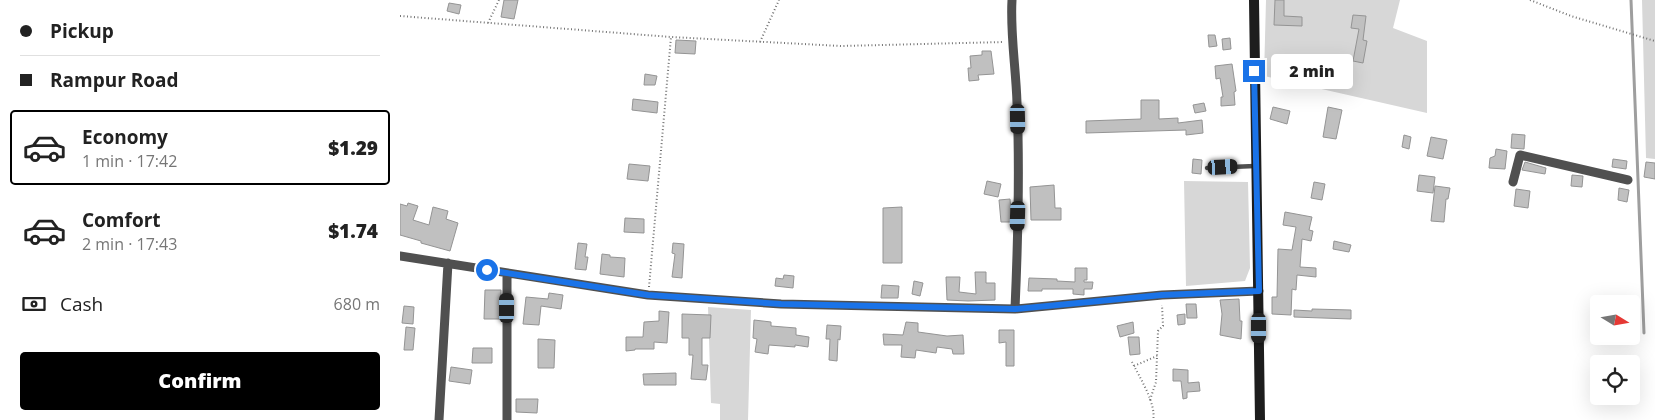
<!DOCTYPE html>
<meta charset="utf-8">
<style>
body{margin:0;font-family:"Open Sans",sans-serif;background:#f2f2f2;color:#222;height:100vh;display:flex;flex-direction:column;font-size:19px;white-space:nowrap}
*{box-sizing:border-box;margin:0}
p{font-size:16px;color:#767676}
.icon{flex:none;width:28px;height:28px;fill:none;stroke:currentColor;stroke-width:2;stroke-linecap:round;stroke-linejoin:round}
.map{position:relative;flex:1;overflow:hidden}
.details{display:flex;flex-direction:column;background:#fff;width:400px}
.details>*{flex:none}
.top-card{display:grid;align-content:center;height:110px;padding:0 20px;background:#fff}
.needle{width:32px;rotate:101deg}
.fabs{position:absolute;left:1190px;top:295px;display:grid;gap:10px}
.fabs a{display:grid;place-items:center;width:50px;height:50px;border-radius:5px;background:#fff;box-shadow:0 5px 20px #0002;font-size:25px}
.end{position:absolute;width:22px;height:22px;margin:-11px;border:6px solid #1a73e8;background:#fff;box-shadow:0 0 0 2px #fff}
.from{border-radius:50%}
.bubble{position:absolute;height:35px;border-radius:5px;background:#fff;box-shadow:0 5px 20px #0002;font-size:16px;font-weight:800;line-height:35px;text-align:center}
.car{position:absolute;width:15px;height:30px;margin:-15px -8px;border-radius:6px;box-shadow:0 0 4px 1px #0007;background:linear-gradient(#222 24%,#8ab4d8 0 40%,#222 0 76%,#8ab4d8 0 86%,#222 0)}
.top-card b{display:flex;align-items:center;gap:18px;height:48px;font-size:19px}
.top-card b+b{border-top:1px solid #e0e0e0}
.top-card i{width:12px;height:12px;background:#222}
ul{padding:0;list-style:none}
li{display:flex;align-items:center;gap:15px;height:75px;margin:0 10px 8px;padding:0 10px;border:2px solid transparent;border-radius:5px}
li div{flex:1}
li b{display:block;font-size:19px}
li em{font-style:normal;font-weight:800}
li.current{border-color:#000}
li>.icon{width:45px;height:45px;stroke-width:1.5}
.pay{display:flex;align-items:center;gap:12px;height:55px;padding:0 20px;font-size:19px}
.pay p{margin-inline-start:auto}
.button{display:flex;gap:10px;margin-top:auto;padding:10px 20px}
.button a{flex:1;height:58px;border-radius:5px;background:#000;color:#fff;font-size:20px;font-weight:800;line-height:58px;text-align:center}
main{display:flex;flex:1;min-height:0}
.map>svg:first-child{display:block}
.green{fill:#d7d7d7}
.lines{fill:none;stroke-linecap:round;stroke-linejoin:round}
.stream{stroke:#9e9e9e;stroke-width:3}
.building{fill:#c0c0c0;stroke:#949494}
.path{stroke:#727272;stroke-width:2;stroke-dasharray:1 2.5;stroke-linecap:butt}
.lane{stroke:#505050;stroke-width:4.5}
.street{stroke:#505050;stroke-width:9}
.secondary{stroke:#1d1d1d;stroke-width:10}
.route{stroke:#1a73e8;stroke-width:6}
</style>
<main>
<section class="details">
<div class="top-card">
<b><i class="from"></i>Pickup</b>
<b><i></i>Rampur Road</b>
</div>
<ul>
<li class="current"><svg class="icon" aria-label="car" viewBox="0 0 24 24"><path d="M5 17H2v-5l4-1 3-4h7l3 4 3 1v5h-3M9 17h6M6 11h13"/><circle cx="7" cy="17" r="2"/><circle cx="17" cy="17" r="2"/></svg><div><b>Economy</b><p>1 min · 17:42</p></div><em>$1.29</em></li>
<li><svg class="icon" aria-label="car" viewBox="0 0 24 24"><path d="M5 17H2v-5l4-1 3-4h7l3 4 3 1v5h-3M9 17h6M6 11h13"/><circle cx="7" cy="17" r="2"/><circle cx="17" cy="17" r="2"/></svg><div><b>Comfort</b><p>2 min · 17:43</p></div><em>$1.74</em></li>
</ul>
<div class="pay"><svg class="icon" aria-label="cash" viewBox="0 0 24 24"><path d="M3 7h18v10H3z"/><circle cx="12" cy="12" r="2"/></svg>Cash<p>680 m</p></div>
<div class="button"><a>Confirm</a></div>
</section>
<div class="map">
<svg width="1255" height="420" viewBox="0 0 1255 420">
<rect width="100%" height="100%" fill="#fff"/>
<path class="green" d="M866,0H1000L993,28L1027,41V113L864,76Z
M1242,0H1255V159L1246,158Z
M784,181L848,182L850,268L845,281L786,286Z
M308,307L351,310L348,420H320V404L311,403Z"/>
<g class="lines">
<path class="stream" d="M1231,0L1244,333"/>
</g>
<path class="building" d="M104,0H118L114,19L101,17Z
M875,0H884V16L902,17V26L874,25Z
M49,3L61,5L59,14L47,11Z
M953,15L966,16L963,40L967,41L963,63L953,61L959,29L951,28Z
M808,35H815L817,46L809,47Z
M830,38L831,49L823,50L822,39Z
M276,40L296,41L295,54L275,53Z
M582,51H591L594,74L578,75L579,80L569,81L568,68H571L570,56L582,55Z
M832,64L836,91L834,92L835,105L821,106V97H823L820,78L816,79L815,66Z
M245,74L257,76L255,85H244Z
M233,99L258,102L257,113L232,110Z
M741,100H759V119L778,118V123L802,120L803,133L786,135V130L686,133V121L741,119Z
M804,103L806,111L795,113L793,105Z
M873,107L890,111L887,124L870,119Z
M928,107L942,110L936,139L923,137Z
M1112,134L1125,135L1124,149L1111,148Z
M1004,135L1011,137L1009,149L1002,147Z
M1031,137L1047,140L1043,159L1027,156Z
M1096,149L1107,151L1105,169L1089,168L1090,158L1095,156Z
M793,159L802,160L801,174L792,173Z
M1213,159L1227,161L1226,169L1212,167Z
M1125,162L1146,168L1145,174L1122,170Z
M1246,162L1255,163V179L1244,177Z
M229,164L250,166L248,181L227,179Z
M1019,175L1035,177L1033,193L1017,191Z
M1172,175L1183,176L1182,187L1171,186Z
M587,181L601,184L598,197L584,194Z
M914,182L925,184L922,200L911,198Z
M654,185L655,208H661V220H631L630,187Z
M1035,186L1050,188L1048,199H1046L1044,222L1031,221Z
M1219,188L1229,190L1227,202L1218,200Z
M1116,189L1130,191L1128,208L1114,206Z
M610,199L612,222H601L599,200Z
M8,203L18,206L13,220L29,225L33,207L48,211L46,219L58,223L50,251L21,243V241L0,235V204L7,206Z
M502,207V263H483V208Z
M885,212L912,217L909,230L913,231L911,241L902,239L900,267L916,268V277L897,275L896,290L892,289L891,315L872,314V297H877L878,249L892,250L896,227L883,225Z
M225,218L244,219V233L224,232Z
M934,241L951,245L949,252L933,249Z
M178,243L187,244L185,257H188L186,270L175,269Z
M273,243L284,244L282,278L272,277L275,254L272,253Z
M202,254L210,255V257L225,258L224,277L200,274Z
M675,268H687V280H684V282H693L692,289H684V295L673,294V289H642V291H628L629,278L657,279V281L675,282Z
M575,272H586V283H595V300L568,301L547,300L546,277H560L559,292L576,294Z
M384,275L394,276L393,288L375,286L376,278L383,279Z
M514,281L523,283L520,296L512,294Z
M482,285L499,286L498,298H481Z
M85,290H101V319H84Z
M149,293L163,295L161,309L141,306L139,325L123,324L126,297L148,299Z
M839,299L840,321H842L841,339L820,335L822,314L820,300Z
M786,304H796L797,318H787Z
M4,306L14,307L13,324L2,323Z
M912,309L951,310V319L894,317V310L912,311Z
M259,311L269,312L267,343L254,342V349H235V350L226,351V337H243L244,322L259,321Z
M282,314L311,315L310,338H302V365H308L306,380L291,379L293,355H289V338H282Z
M785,314V324L778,325L777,315Z
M354,320L371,322V326L396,328V335L409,337L408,347L395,345V347L369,345L368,354L355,352L357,339L353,338Z
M506,322L518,323V332L547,336L563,335L564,354H553L552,349L537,347L536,353L516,350L515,358L501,357L502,345H484L483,334L503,335Z
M733,322L734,333L720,337L717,326Z
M427,325L441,326L440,340L438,339L437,361L429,360L430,339H426Z
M6,327L15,328L13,350H4Z
M599,330H614V366H606V342L599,343Z
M728,337H739L740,354L730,355Z
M138,339L155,340L154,368H138Z
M73,348H92V363H72Z
M51,367L72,370L70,384L49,381Z
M773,369L788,370V383L799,382L800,391L787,392V398L783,399L781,381H773Z
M276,373V385H244L243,374Z
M116,399H138L137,413L116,412Z"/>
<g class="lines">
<path class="path" d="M1130,0L1171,16L1255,41
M0,16L271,37L441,46L604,42
M88,23L99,0
M360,42L379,0
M249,287L271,37
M732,362C739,376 757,405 753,420
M734,366L757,356
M750,400L756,382L758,331L763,326L762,305"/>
<path class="lane" d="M807,168L855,166"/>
<path class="street" d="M612,0C610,34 616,68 617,103C620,171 618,240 615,309
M1113,182L1120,155L1228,180
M0,256L248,295L381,304L615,309L762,295L859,291
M107,273V420
M39,420L48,263"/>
<path class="secondary" d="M854,0L860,420"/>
</g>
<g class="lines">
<path class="route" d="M87,270L248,295L381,304L615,309L762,295L859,291L854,71"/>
</g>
</svg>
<div class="fabs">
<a><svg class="needle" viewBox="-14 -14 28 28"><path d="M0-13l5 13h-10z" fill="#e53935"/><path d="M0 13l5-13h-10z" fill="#767676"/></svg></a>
<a><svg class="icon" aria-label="locate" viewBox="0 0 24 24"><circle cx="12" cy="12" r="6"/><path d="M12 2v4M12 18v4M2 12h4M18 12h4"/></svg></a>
</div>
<i class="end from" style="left:87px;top:270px"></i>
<i class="end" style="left:854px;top:71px"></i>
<div class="bubble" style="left:871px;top:54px;width:82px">2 min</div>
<i class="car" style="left:618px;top:119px;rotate:179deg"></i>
<i class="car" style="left:823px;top:167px;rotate:87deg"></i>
<i class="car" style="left:618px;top:216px;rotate:182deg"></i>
<i class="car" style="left:107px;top:308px;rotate:0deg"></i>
<i class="car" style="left:859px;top:328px;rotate:180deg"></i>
</div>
</main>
